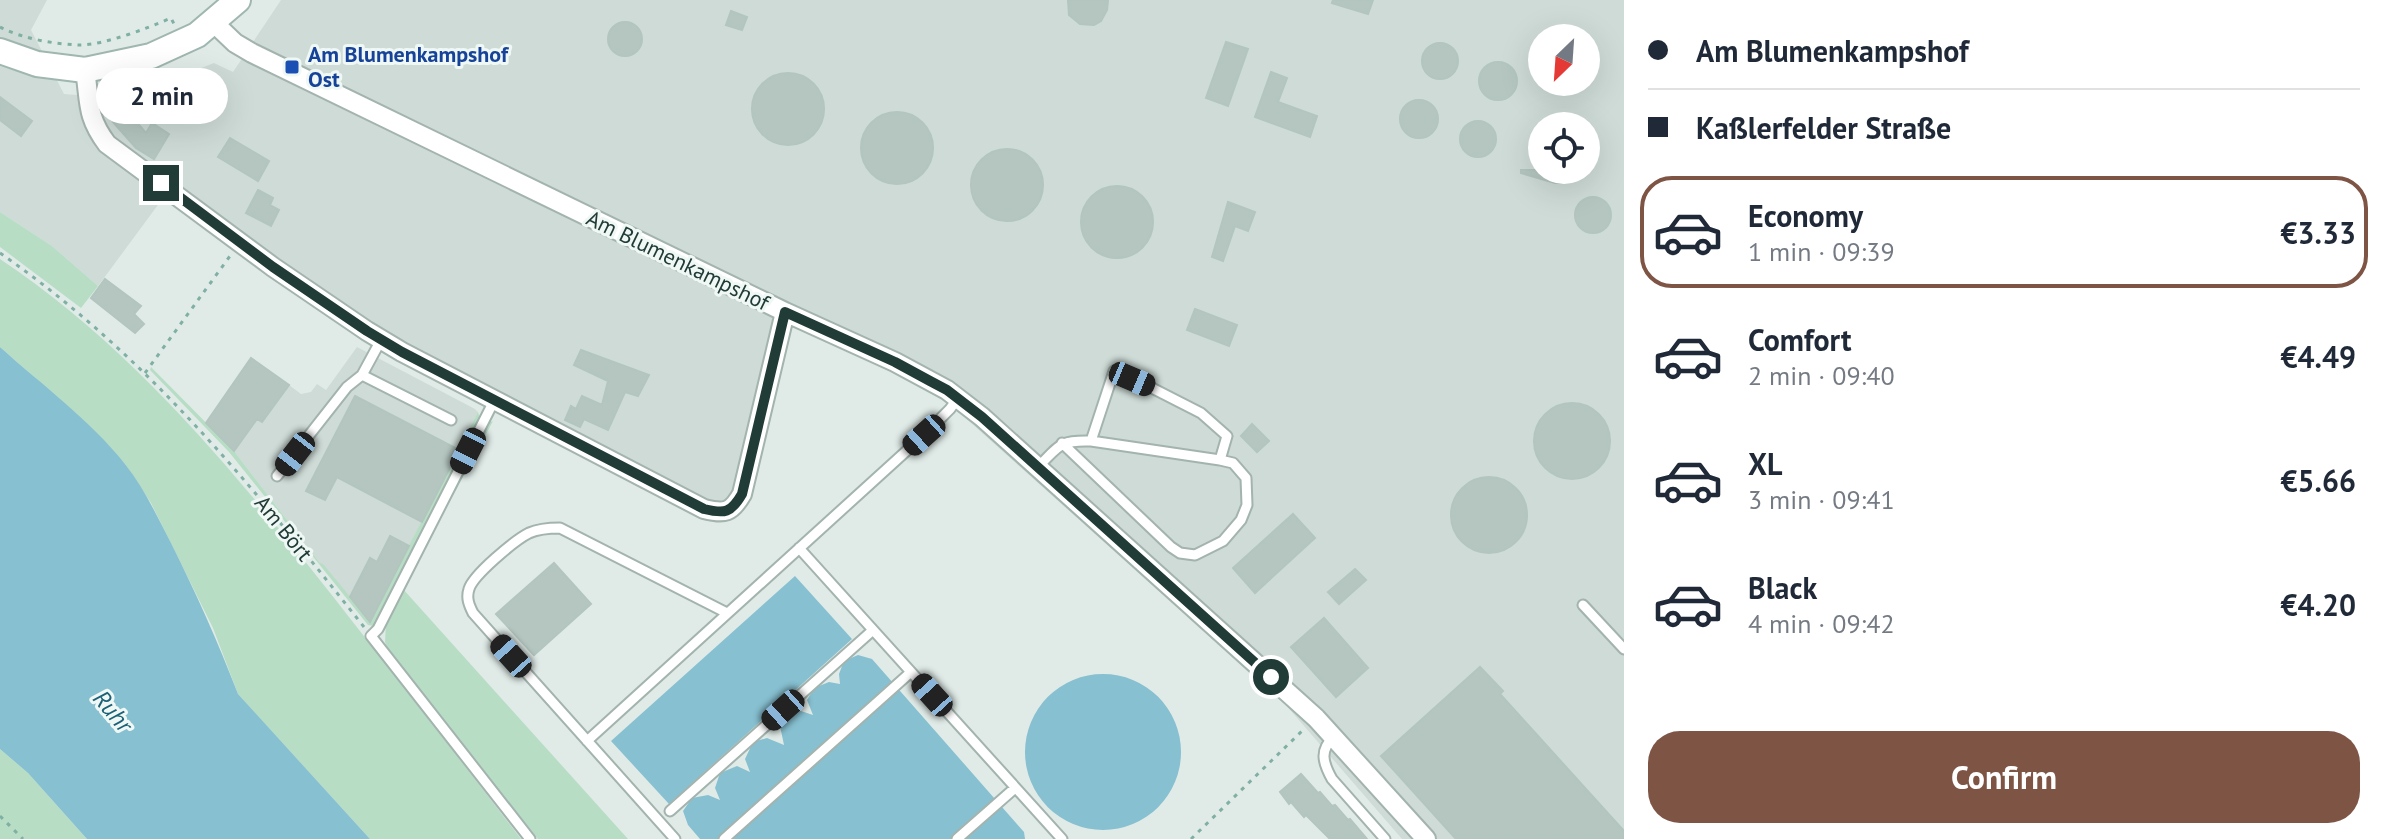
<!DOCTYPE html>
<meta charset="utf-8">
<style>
body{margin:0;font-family:"PT Sans",sans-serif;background:#f6f6f7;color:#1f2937;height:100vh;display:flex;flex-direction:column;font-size:30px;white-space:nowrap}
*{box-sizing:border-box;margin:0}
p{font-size:26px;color:#747a83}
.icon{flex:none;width:44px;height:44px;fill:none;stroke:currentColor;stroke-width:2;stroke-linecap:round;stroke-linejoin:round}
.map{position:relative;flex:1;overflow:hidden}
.side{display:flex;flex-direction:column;background:#fff;width:760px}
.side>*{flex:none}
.banner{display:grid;align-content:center;height:176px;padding:0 24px;background:#fff}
.needle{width:52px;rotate:205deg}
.controls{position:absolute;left:1528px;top:24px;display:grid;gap:16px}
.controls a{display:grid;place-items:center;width:72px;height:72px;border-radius:50%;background:#fff;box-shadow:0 8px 32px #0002;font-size:40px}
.end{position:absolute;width:36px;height:36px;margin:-18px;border:10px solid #213b36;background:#fff;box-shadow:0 0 0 4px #fff}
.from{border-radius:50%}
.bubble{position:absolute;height:56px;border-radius:28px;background:#fff;box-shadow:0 8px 32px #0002;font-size:26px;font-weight:600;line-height:56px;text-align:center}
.car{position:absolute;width:24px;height:48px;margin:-24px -12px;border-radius:10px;box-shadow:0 0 6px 2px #0007;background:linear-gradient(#222 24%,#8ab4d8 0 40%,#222 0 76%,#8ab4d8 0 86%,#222 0)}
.banner b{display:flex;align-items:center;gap:28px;height:76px;font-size:30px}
.banner b+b{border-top:2px solid #e0e1e3}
.banner i{width:20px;height:20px;background:#1f2937}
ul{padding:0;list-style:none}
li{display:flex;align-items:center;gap:24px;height:112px;margin:0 16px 12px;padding:0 8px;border:4px solid transparent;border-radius:32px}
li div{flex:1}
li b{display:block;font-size:30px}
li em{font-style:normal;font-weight:600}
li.active{border-color:#7e5445}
li>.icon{width:72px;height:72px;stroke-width:1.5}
.action{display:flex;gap:16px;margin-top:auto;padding:16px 24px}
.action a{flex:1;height:92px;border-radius:32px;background:#7e5445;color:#fff;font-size:32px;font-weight:600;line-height:92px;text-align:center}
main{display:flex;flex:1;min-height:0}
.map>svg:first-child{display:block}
.built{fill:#cedbd6;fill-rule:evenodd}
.green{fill:#b8ddc5}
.water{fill:#87c0d1}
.building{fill:#b5c6c0;stroke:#b2c5be;stroke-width:2}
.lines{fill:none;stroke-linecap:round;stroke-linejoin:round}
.lane-casing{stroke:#a3b3ae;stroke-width:13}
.street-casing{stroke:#a3b3ae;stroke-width:22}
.secondary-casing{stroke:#9fb7b0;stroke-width:28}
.path{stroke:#80afa4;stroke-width:3;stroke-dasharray:4 6;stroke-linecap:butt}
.lane{stroke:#fff;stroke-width:9}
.street{stroke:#fff;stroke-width:18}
.secondary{stroke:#fff;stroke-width:24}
.route{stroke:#213b36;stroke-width:10}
.transit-dot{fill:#1a4fb4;stroke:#f0f8f5;stroke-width:3}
.labels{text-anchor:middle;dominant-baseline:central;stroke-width:6;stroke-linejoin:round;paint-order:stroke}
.transit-label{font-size:22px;font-weight:bold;fill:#164399;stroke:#f0f8f5;text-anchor:start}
.street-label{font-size:22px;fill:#213b36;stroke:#f0f8f5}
.water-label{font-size:24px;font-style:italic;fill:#1b6177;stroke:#f0f8f5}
</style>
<main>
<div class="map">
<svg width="1624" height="839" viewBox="0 0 1624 839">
<rect width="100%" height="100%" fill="#e0ebe7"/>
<path class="built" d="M0,0H47L31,30L64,94L106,97L110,94L156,86L214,63L233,72L281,0H1624V839H1402L1285,704L914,372L786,312L742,494L719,513L367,331L169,190L98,286L52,246L0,212ZM1542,38H1586V82H1542ZM1542,126H1586V170H1542Z
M357,347L475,409L478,412L370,622L320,563L234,451L206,423L224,396L262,422L289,385L301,394L311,392L317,384L326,390Z"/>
<path class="green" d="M0,212L52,246L98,286L81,308L0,247Z
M0,259C132,347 234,471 331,594C395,676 458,757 521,839H370L256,714L238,694L213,628L151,503L125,464L90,427L0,347Z
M151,367L234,451L320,563L323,564L370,621L478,412L480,419L373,626L368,625L229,452L150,370Z
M493,421L403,589L628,839H538L391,655L385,642L386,622L488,423Z
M0,749L28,773L87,839H0Z"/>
<path class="water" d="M0,347C42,385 90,420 125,464C144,488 157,516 171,543C196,593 218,642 238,694L370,839H87L28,773L0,749Z
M795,576L852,639L669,804L611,741Z
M858,655L872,659L1024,832L1025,839H700L688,825L683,811L692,798L708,795L720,800L715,788L720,773L737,766L750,772L745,759L753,742L767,738L784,745L780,726L785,715L798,710L813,715L807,700L814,688L829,682L840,684L839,674L844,661Z
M1025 752a78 78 0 1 1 156 0a78 78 0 1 1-156 0Z"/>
<path class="building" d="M1068,0H1108L1107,10L1101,21L1094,25L1080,24L1069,15Z
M1333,0H1373L1368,14L1332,3Z
M731,11L747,17L742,30L726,25Z
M608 39a17 17 0 1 1 34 0a17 17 0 1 1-34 0Z
M1226,42L1248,49L1228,106L1206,98Z
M1422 61a18 18 0 1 1 36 0a18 18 0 1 1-36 0Z
M1479 81a19 19 0 1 1 38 0a19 19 0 1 1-38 0Z
M1271,72L1287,78L1278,102L1317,116L1310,137L1255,117Z
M752 109a36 36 0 1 1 72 0a36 36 0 1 1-72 0Z
M0,97L32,121L21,136L0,120Z
M1400 119a19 19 0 1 1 38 0a19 19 0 1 1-38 0Z
M126,110L146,133L152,123L169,134L154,159L136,148L113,122Z
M861 148a36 36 0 1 1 72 0a36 36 0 1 1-72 0Z
M1460 139a18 18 0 1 1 36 0a18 18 0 1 1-36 0Z
M230,138L269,161L258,181L218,157Z
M971 185a36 36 0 1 1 72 0a36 36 0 1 1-72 0Z
M1521,170H1587L1561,183H1555L1521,173Z
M1081 222a36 36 0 1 1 72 0a36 36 0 1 1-72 0Z
M258,190L273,198L270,205L279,210L271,226L246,213Z
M1575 215a18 18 0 1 1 36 0a18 18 0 1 1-36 0Z
M1228,202L1255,212L1248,231L1235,226L1223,261L1212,257Z
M105,279L141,306L134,314L144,324L135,333L91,298Z
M1195,309L1237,325L1229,346L1187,330Z
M581,350L649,375L638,396L625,392L608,430L584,419L580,427L565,420L571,406L576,409L582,396L602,405L608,381L574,365Z
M251,358L289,385L262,422L257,419L234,451L206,423Z
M355,396L459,450L422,522L337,477L325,500L306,491Z
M1534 441a38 38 0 1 1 76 0a38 38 0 1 1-76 0Z
M1252,424L1269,441L1257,452L1241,436Z
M1451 515a38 38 0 1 1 76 0a38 38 0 1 1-76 0Z
M1293,514L1315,538L1255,593L1233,568Z
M390,536L409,546L370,622L350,597L370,558L377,562Z
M554,563L591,604L534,655L496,614Z
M1355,569L1366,580L1339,604L1328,592Z
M1324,618L1368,668L1336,697L1291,647Z
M1480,667L1503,691L1500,694L1624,831V839H1456L1381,756Z
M1301,774L1318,793L1320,792L1332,806L1335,805L1348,820L1350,819L1367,839H1330L1306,815L1304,817L1291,802L1289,804L1280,792Z"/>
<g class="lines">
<g class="lane-casing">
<path id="lane" d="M362,375L451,420
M494,401L378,629L371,636L530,839
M1062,443L1171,547L1180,553L1195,555L1223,541L1241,520L1247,505L1246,478L1233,463L1220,460
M1038,467C1060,445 1059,440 1091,441L1114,371L1150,387L1201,413L1227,436L1220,460L1091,441
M277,476L347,387L362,375L381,340
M799,548L1062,839
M1583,605L1624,649
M1334,737C1319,750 1323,763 1332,779L1385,839
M587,741L924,435L950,409L958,398
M670,811L873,630
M675,839L473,613C469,605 466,598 469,589C473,575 515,540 529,533C538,529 549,528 560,528L727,613
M724,839L911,672
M957,839L1015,788"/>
</g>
<g class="street-casing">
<path id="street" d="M213,22L235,43L252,53L785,312L895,362L947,390L982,417L1316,718L1426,839
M85,70C90,102 86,116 107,144L273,267L367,331L402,352L704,509C725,514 731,513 742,494L785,312"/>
</g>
<g class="secondary-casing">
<path id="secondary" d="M0,51L37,64L85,70L151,56L197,35L238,0"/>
</g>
<path class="path" d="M0,27C23,39 54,44 80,45C104,45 148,28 171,18L174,24
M0,253C148,356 253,487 364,627
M145,373L230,256
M0,816L23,839
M1191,839L1303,730"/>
<use href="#lane" class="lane"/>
<use href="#street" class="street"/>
<use href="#secondary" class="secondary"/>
</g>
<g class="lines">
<path class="route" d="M161,183L273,267L367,331L402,352L704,509C725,514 731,513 742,494L785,312L895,362L930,381L947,390L982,417L1271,677"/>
</g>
<rect class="transit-dot" x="284" y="59" width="16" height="16" rx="4"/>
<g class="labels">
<g class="transit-label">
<text x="308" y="54">Am Blumenkampshof<tspan x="308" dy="25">Ost</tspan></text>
</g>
<g class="street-label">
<text transform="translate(678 260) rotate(26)">Am Blumenkampshof</text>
<text transform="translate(284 528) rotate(51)">Am Bört</text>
</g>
<g class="water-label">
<text transform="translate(113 711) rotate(50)">Ruhr</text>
</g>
</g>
</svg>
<div class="controls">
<a><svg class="needle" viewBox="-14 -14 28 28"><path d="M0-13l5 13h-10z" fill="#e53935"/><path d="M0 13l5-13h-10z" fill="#747a83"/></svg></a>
<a><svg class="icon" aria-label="locate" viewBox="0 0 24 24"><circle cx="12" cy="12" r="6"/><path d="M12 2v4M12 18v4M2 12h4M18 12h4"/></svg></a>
</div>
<i class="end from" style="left:1271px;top:677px"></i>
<i class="end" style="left:161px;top:183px"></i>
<div class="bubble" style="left:96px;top:68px;width:132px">2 min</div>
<i class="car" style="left:1132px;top:379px;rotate:113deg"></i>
<i class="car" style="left:924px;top:435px;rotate:228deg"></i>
<i class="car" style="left:468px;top:451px;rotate:207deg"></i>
<i class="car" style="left:295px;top:454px;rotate:218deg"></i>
<i class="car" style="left:511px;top:656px;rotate:318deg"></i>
<i class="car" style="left:932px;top:695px;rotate:318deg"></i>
<i class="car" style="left:783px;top:710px;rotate:228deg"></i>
</div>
<section class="side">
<div class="banner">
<b><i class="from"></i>Am Blumenkampshof</b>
<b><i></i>Kaßlerfelder Straße</b>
</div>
<ul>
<li class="active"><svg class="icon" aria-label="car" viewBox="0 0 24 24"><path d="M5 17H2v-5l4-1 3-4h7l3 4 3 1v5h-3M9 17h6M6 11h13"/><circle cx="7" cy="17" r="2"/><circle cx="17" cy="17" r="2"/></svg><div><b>Economy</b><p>1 min · 09:39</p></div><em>€3.33</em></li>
<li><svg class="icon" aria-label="car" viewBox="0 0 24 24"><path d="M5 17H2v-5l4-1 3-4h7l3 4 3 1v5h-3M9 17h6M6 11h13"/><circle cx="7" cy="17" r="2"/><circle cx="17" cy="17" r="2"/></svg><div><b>Comfort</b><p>2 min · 09:40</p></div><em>€4.49</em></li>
<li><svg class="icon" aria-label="car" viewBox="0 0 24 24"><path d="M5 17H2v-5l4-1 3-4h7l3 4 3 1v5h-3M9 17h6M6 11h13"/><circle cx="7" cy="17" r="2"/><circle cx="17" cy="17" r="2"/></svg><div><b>XL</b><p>3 min · 09:41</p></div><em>€5.66</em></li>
<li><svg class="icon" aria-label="car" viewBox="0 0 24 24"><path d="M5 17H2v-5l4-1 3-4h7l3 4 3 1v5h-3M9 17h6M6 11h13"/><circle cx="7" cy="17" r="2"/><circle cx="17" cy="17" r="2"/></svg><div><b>Black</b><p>4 min · 09:42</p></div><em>€4.20</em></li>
</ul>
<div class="action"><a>Confirm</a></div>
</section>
</main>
